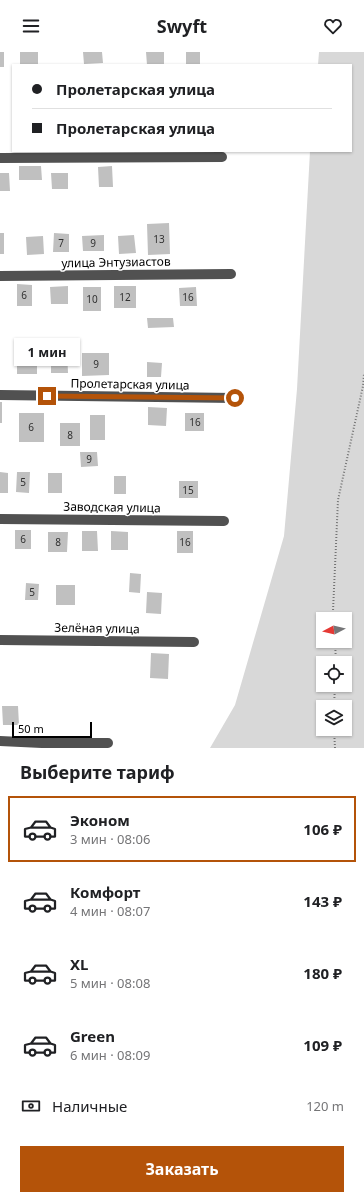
<!DOCTYPE html>
<html lang="ru">
<meta charset="utf-8">
<style>
body{margin:0;font-family:"Noto Sans",sans-serif;background:#f6f6f6;color:#202124;height:100vh;display:flex;flex-direction:column;font-size:15px;white-space:nowrap}
*{box-sizing:border-box;margin:0}
p{font-size:13px;color:#757577}
.icon{flex:none;width:22px;height:22px;fill:none;stroke:currentColor;stroke-width:2;stroke-linecap:round;stroke-linejoin:round}
.map{position:relative;height:696px;overflow:hidden}
.side{display:flex;flex-direction:column;background:#fff;flex:1}
.side>*{flex:none}
.guide{position:absolute;left:12px;top:12px;width:340px;height:88px;border-radius:0px;box-shadow:0 1px 3px #0004;display:grid;align-content:center;height:88px;padding:0 20px;background:#fff}
.needle{width:26px;rotate:263deg}
.controls{position:absolute;left:316px;top:560px;display:grid;gap:8px}
.controls a{display:grid;place-items:center;width:36px;height:36px;border-radius:0px;background:#fff;box-shadow:0 1px 3px #0004;font-size:20px}
.scale{position:absolute;left:12px;bottom:10px;width:80px;box-sizing:border-box;padding-left:4px;border:2px solid #000;border-top:0;font-size:11px;line-height:14px;white-space:nowrap;color:#000;-webkit-text-stroke:3px #fff;paint-order:stroke}
.end{position:absolute;width:18px;height:18px;margin:-9px;border:5px solid #b45309;background:#fff;box-shadow:0 0 0 2px #fff}
.from{border-radius:50%}
.bubble{position:absolute;height:28px;border-radius:0px;background:#fff;box-shadow:0 1px 3px #0004;font-size:13px;font-weight:700;line-height:28px;text-align:center}
.guide b{display:flex;align-items:center;gap:14px;height:38px;font-size:15px}
.guide b+b{border-top:1px solid #e0e0e0}
.guide i{width:10px;height:10px;background:#202124}
ul{padding:0;list-style:none}
li{display:flex;align-items:center;gap:12px;height:66px;margin:0 8px 6px;padding:0 12px;border:2px solid transparent;border-radius:0px}
li div{flex:1}
li b{display:block;font-size:15px}
li em{font-style:normal;font-weight:700}
li.active{border-color:#b45309}
li>.icon{width:36px;height:36px;stroke-width:1.5}
h2{padding:0 20px;font-size:18px;line-height:48px}
.pay{display:flex;align-items:center;gap:10px;height:44px;padding:0 20px;font-size:15px}
.pay p{margin-inline-start:auto}
.action{display:flex;gap:8px;margin-top:auto;padding:8px 20px}
.action a{flex:1;height:46px;border-radius:0px;background:#b45309;color:#fff;font-size:16px;font-weight:700;line-height:46px;text-align:center}
header{display:flex;justify-content:space-between;align-items:center;height:52px;padding:0 20px;background:#fff;font-size:18px;font-weight:700}
.map>svg:first-child{display:block}
.green{fill:#d8d8d8;fill-rule:evenodd}
.building{fill:#c0c0c0}
.lines{fill:none;stroke-linecap:round;stroke-linejoin:round}
.path{stroke:#737373;stroke-width:2;stroke-dasharray:1 2;stroke-linecap:butt}
.minor{stroke:#515151;stroke-width:10}
.route{stroke:#b45309;stroke-width:5}
.labels{text-anchor:middle;dominant-baseline:central;stroke-width:3;stroke-linejoin:round;paint-order:stroke}
.number-label{font-size:10px;fill:#303030}
.street-label{font-size:12px;fill:#000;stroke:#fff}
</style>
<header><svg class="icon" aria-label="menu" viewBox="0 0 24 24"><path d="M4 6h16M4 12h16M4 18h16"/></svg>Swyft<svg class="icon" aria-label="heart" viewBox="0 0 24 24"><path d="M12 20l-8-8c-3-5 5-10 8-4 3-6 11-1 8 4z"/></svg></header>
<div class="map">
<svg width="364" height="696" viewBox="0 0 364 696">
<rect width="100%" height="100%" fill="#fff"/>
<path class="green" d="M319,0H364V696H210L235,653L284,484L297,337L310,99H351V13H318ZM323,567H345V589H323ZM323,611H345V633H323ZM323,655H345V677H323Z"/>
<path class="building" d="M0,0H4V15H0Z
M20,0H38V13H20Z
M83,0H102L103,11L84,12Z
M146,0H164V13H147Z
M186,0H200V13H186Z
M19,114H41L42,128H19Z
M112,114L113,135H99L98,115Z
M0,121H9L10,139H0Z
M51,121H68V137H52Z
M169,171L170,202L148,203L147,172Z
M0,181H4V202H0Z
M54,181L69,182V200H53Z
M104,183V199H83L82,184Z
M134,183L136,201L119,202L118,184Z
M43,184L44,202L27,203L26,185Z
M17,232L32,233V254H17Z
M68,234V252H51L50,235Z
M114,234H136V256H114Z
M83,235H101V259H83Z
M196,235L197,254H180L179,236Z
M147,266H173L174,275L148,276Z
M67,297L68,321H51V298Z
M82,301H109V323L82,324Z
M17,303H37V322H17Z
M147,310L162,311L161,325H147Z
M0,350H2V371H0Z
M148,355L167,356L166,374L148,373Z
M19,361H44V390H19Z
M185,361H204V379H185Z
M90,363H105V388H90Z
M60,371H80V394H60Z
M80,400H97L98,414L81,415Z
M0,420L8,421V441H0Z
M17,420H30L29,441L16,440Z
M48,421H62V441H48Z
M114,424H126V442H114Z
M179,429H198V446H179Z
M15,478H31V497H15Z
M82,479H97L98,499H82Z
M111,479L128,480V498H111Z
M177,479H193V501H177Z
M48,480H68L67,500H48Z
M130,521L141,522L140,541L129,540Z
M26,531L39,532L38,548H25Z
M56,533H75V553H56Z
M147,540L162,541L161,562L146,561Z
M151,601L169,602L168,627L150,626Z
M2,654H18L19,673H3Z"/>
<g class="lines">
<path class="path" d="M333,567V559L338,448L363,334L364,322
M335,589L336,611
M334,655L335,633
M334,677L335,696"/>
<path class="minor" d="M0,106L222,105
M0,224L231,222
M0,343L235,346
M0,467L224,469
M0,588L194,590
M0,689L42,691H108"/>
</g>
<g class="lines">
<path class="route" d="M47,344L235,346"/>
</g>
<g class="labels">
<g class="number-label">
<text x="159" y="187">13</text>
<text x="61" y="191">7</text>
<text x="93" y="191">9</text>
<text x="24" y="243">6</text>
<text x="125" y="245">12</text>
<text x="188" y="245">16</text>
<text x="92" y="247">10</text>
<text x="96" y="312">9</text>
<text x="195" y="370">16</text>
<text x="31" y="375">6</text>
<text x="70" y="383">8</text>
<text x="89" y="407">9</text>
<text x="23" y="430">5</text>
<text x="188" y="438">15</text>
<text x="23" y="487">6</text>
<text x="58" y="490">8</text>
<text x="185" y="490">16</text>
<text x="32" y="540">5</text>
</g>
<g class="street-label">
<text transform="translate(116 210) rotate(-1)">улица Энтузиастов</text>
<text transform="translate(130 332) rotate(1)">Пролетарская улица</text>
<text transform="translate(112 455) rotate(1)">Заводская улица</text>
<text transform="translate(97 576) rotate(1)">Зелёная улица</text>
</g>
</g>
</svg>
<div class="controls">
<a><svg class="needle" viewBox="-14 -14 28 28"><path d="M0-13l5 13h-10z" fill="#e53935"/><path d="M0 13l5-13h-10z" fill="#757577"/></svg></a>
<a><svg class="icon" aria-label="locate" viewBox="0 0 24 24"><circle cx="12" cy="12" r="6"/><path d="M12 2v4M12 18v4M2 12h4M18 12h4"/></svg></a>
<a><svg class="icon" aria-label="layers" viewBox="0 0 24 24"><path d="M12 4l9 5-9 5-9-5zM3 14l9 5 9-5"/></svg></a>
</div>
<div class="scale">50 m</div>
<i class="end from" style="left:235px;top:346px"></i>
<i class="end" style="left:47px;top:344px"></i>
<div class="bubble" style="left:14px;top:286px;width:66px">1 мин</div>
<div class="guide">
<b><i class="from"></i>Пролетарская улица</b>
<b><i></i>Пролетарская улица</b>
</div>
</div>
<section class="side">
<h2>Выберите тариф</h2>
<ul>
<li class="active"><svg class="icon" aria-label="car" viewBox="0 0 24 24"><path d="M5 17H2v-5l4-1 3-4h7l3 4 3 1v5h-3M9 17h6M6 11h13"/><circle cx="7" cy="17" r="2"/><circle cx="17" cy="17" r="2"/></svg><div><b>Эконом</b><p>3 мин · 08:06</p></div><em>106 ₽</em></li>
<li><svg class="icon" aria-label="car" viewBox="0 0 24 24"><path d="M5 17H2v-5l4-1 3-4h7l3 4 3 1v5h-3M9 17h6M6 11h13"/><circle cx="7" cy="17" r="2"/><circle cx="17" cy="17" r="2"/></svg><div><b>Комфорт</b><p>4 мин · 08:07</p></div><em>143 ₽</em></li>
<li><svg class="icon" aria-label="car" viewBox="0 0 24 24"><path d="M5 17H2v-5l4-1 3-4h7l3 4 3 1v5h-3M9 17h6M6 11h13"/><circle cx="7" cy="17" r="2"/><circle cx="17" cy="17" r="2"/></svg><div><b>XL</b><p>5 мин · 08:08</p></div><em>180 ₽</em></li>
<li><svg class="icon" aria-label="car" viewBox="0 0 24 24"><path d="M5 17H2v-5l4-1 3-4h7l3 4 3 1v5h-3M9 17h6M6 11h13"/><circle cx="7" cy="17" r="2"/><circle cx="17" cy="17" r="2"/></svg><div><b>Green</b><p>6 мин · 08:09</p></div><em>109 ₽</em></li>
</ul>
<div class="pay"><svg class="icon" aria-label="cash" viewBox="0 0 24 24"><path d="M3 7h18v10H3z"/><circle cx="12" cy="12" r="2"/></svg>Наличные<p>120 m</p></div>
<div class="action"><a>Заказать</a></div>
</section>
